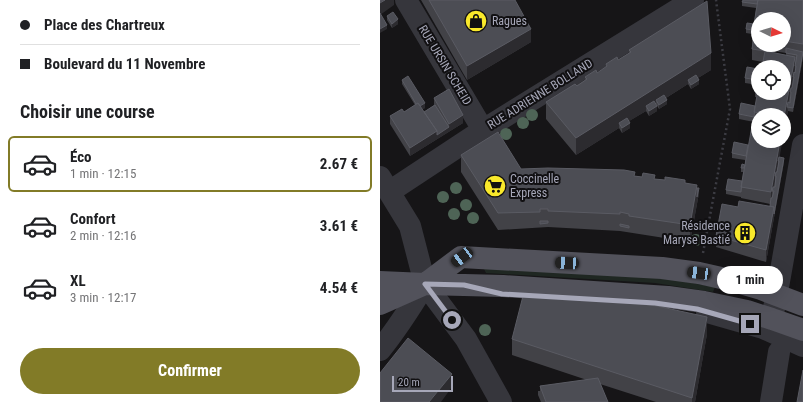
<!DOCTYPE html>
<html lang="fr">
<meta charset="utf-8">
<style>
body{margin:0;font-family:"Roboto Condensed",sans-serif;background:#f2f2f2;color:#202124;height:100vh;display:flex;flex-direction:column;font-size:15px;white-space:nowrap}
*{box-sizing:border-box;margin:0}
p{font-size:13px;color:#757577}
.icon{flex:none;width:22px;height:22px;fill:none;stroke:currentColor;stroke-width:2;stroke-linecap:round;stroke-linejoin:round}
.map{position:relative;flex:1;overflow:hidden}
.drawer{display:flex;flex-direction:column;background:#fff;width:380px}
.drawer>*{flex:none}
.guide{display:grid;align-content:center;height:88px;padding:0 20px;background:#fff}
.needle{width:26px;rotate:95deg}
.tools{position:absolute;left:371px;top:12px;display:grid;gap:8px}
.tools a{display:grid;place-items:center;width:40px;height:40px;border-radius:50%;background:#fff;box-shadow:0 4px 16px #0002;font-size:20px}
.scale{position:absolute;left:12px;bottom:10px;width:61px;box-sizing:border-box;padding-left:4px;border:2px solid #a6a7b8;border-top:0;font-size:11px;line-height:14px;white-space:nowrap;color:#a6a7b8;-webkit-text-stroke:3px #111012;paint-order:stroke}
.end{position:absolute;width:18px;height:18px;margin:-9px;border:5px solid #a6a7b8;background:#111;box-shadow:0 0 0 2px #111}
.from{border-radius:50%}
.bubble{position:absolute;height:28px;border-radius:14px;background:#fff;box-shadow:0 4px 16px #0002;font-size:13px;font-weight:700;line-height:28px;text-align:center}
.car{position:absolute;width:12px;height:24px;margin:-12px -6px;border-radius:5px;box-shadow:0 0 3px 1px #0007;background:linear-gradient(#222 24%,#8ab4d8 0 40%,#222 0 76%,#8ab4d8 0 86%,#222 0)}
.guide b{display:flex;align-items:center;gap:14px;height:38px;font-size:15px}
.guide b+b{border-top:1px solid #e0e0e0}
.guide i{width:10px;height:10px;background:#202124}
ul{padding:0;list-style:none}
li{display:flex;align-items:center;gap:12px;height:56px;margin:0 8px 6px;padding:0 12px;border:2px solid transparent;border-radius:6px}
li div{flex:1}
li b{display:block;font-size:15px}
li em{font-style:normal;font-weight:700}
li.current{border-color:#827b27}
li>.icon{width:36px;height:36px;stroke-width:1.5}
h2{padding:0 20px;font-size:18px;line-height:48px}
.action{display:flex;gap:8px;margin-top:auto;padding:8px 20px}
.action a{flex:1;height:46px;border-radius:24px;background:#827b27;color:#fff;font-size:16px;font-weight:700;line-height:46px;text-align:center}
main{display:flex;flex:1;min-height:0}
.map>svg:first-child{display:block}
.green{fill:#1f2722}
.lines{fill:none;stroke-linecap:round;stroke-linejoin:round}
.path{stroke:#3c3c43;stroke-width:2.5;stroke-dasharray:2 3;stroke-linecap:butt}
.minor{stroke:#36363c;stroke-width:22}
.major{stroke:#52525b;stroke-width:22}
.tree{fill:#4e6456}
.wall{fill:#424247;fill-rule:evenodd}
.shaded-wall{fill:#2c2b2f}
.building{fill:#4c4d54;stroke:#5a5b63}
.route{stroke:#a6a7b8;stroke-width:5}
.labels{text-anchor:middle;dominant-baseline:central;stroke-width:4;stroke-linejoin:round;paint-order:stroke}
.poi-label{font-size:12px;fill:#a6a7b8;stroke:#111012;text-anchor:start}
.street-label{font-size:12px;fill:#a6a7b8;stroke:#111012}
</style>
<main>
<section class="drawer">
<div class="guide">
<b><i class="from"></i>Place des Chartreux</b>
<b><i></i>Boulevard du 11 Novembre</b>
</div>
<h2>Choisir une course</h2>
<ul>
<li class="current"><svg class="icon" aria-label="car" viewBox="0 0 24 24"><path d="M5 17H2v-5l4-1 3-4h7l3 4 3 1v5h-3M9 17h6M6 11h13"/><circle cx="7" cy="17" r="2"/><circle cx="17" cy="17" r="2"/></svg><div><b>Éco</b><p>1 min · 12:15</p></div><em>2.67 €</em></li>
<li><svg class="icon" aria-label="car" viewBox="0 0 24 24"><path d="M5 17H2v-5l4-1 3-4h7l3 4 3 1v5h-3M9 17h6M6 11h13"/><circle cx="7" cy="17" r="2"/><circle cx="17" cy="17" r="2"/></svg><div><b>Confort</b><p>2 min · 12:16</p></div><em>3.61 €</em></li>
<li><svg class="icon" aria-label="car" viewBox="0 0 24 24"><path d="M5 17H2v-5l4-1 3-4h7l3 4 3 1v5h-3M9 17h6M6 11h13"/><circle cx="7" cy="17" r="2"/><circle cx="17" cy="17" r="2"/></svg><div><b>XL</b><p>3 min · 12:17</p></div><em>4.54 €</em></li>
</ul>
<div class="action"><a>Confirmer</a></div>
</section>
<div class="map">
<svg width="423" height="402" viewBox="0 0 423 402">
<rect width="100%" height="100%" fill="#161517"/>
<path class="green" d="M103,267L276,278L301,281L335,287L333,292L275,283L106,273Z"/>
<g class="lines">
<path class="path" d="M323,253L350,109L336,0"/>
<path class="minor" d="M26,0L103,130
M0,177L30,226L45,284L86,339L121,402
M9,192L103,130L313,0
M327,312L383,328L423,346
M392,319L400,276L423,145
M0,350C17,329 31,307 45,284
M391,402L399,352"/>
<path class="major" d="M0,282L45,284L123,286L288,297L324,302L367,311L392,319L423,330
M0,304L45,284L81,257L282,268L319,273L350,280L381,289L423,305"/>
</g>
<g class="tree">
<circle cx="152" cy="115" r="6"/>
<circle cx="143" cy="123" r="6"/>
<circle cx="126" cy="134" r="6"/>
<circle cx="76" cy="188" r="6"/>
<circle cx="63" cy="197" r="6"/>
<circle cx="86" cy="205" r="6"/>
<circle cx="74" cy="214" r="6"/>
<circle cx="93" cy="218" r="6"/>
<circle cx="316" cy="240" r="6"/>
<circle cx="105" cy="330" r="6"/>
</g>
<path class="wall" d="M41,0H135L151,42L87,80Z
M423,0V57L413,112L408,111L404,129V115H378V124L374,123V122L359,119V114L375,106L377,97H375V92L378,90L383,62L372,60V34L366,33V29L374,24L376,8L362,6V2ZM404,19V45H378ZM387,50L406,53V55L387,51Z
M7,16L18,24L12,28L7,20Z
M249,50L331,70L318,78L319,84L311,89L308,84L286,98L287,104L279,109L276,104L277,111L269,116L266,111L249,121L250,128L242,133L239,128L196,155L166,119V102L205,80V77L217,73L226,67V64L238,60L249,53Z
M378,69V85L365,83V78Z
M22,80L45,108L42,109L44,112L54,105V98L83,123L30,156L10,124V116L24,112L35,105L22,84Z
M402,141L399,157L404,162L386,262L336,247V236L358,207L390,206V204L361,198V197L346,194V190L362,181L363,172H361V168L365,165V160L352,158V153L368,145Z
M81,155L141,169L255,176L305,183L317,188L319,193L310,242L240,231V230V231L168,227L118,230L81,172Z
M327,334L315,402H276L220,384L228,402H161L158,395V391H160V386L207,380L132,355V339Z"/>
<path class="shaded-wall" d="M5,0H14V5L0,15V3Z
M18,19V24L12,28V24Z
M7,25V29L0,33V29Z
M151,29V42L87,80V66Z
M386,45H387V50L385,62V51Z
M423,52V57L413,112V108Z
M331,53V70L310,83L308,80V84L278,103L276,100V104L268,109L266,106V111L241,126L239,123V128L196,155V138Z
M415,57V70L414,77H413L411,92H410L408,107H407L408,111L404,129V117Z
M319,80V84L311,89V85Z
M287,100V104L279,109V105Z
M45,103V108L38,112V107Z
M277,106V111L269,116V111Z
M83,115V123L30,156V148L57,131L69,127V124Z
M250,123V128L242,133V128Z
M400,141H402V143L399,161H398V166L396,176H395V181L393,191H392V196L391,204V192Z
M404,158V162L386,262V250L394,207Z
M317,185V197L319,188V193L310,242V225Z
M327,317V334L315,402H312V398Z
M72,374V387L61,402H49Z"/>
<path class="building" d="M0,0H5L0,3Z
M49,0H135L151,29L87,66Z
M363,0H378L377,4L362,2Z
M378,0H423V44L404,41V19H378V45H386L385,51L372,49L374,36H372Z
M327,1L331,53L196,138L166,102L195,84L197,86L207,79L205,77L216,70L217,73L227,66L226,64L237,57L238,60L251,52L249,50Z
M13,12L18,19L12,24L7,16Z
M0,13L7,25L0,29Z
M367,23L374,24L373,30L366,29Z
M406,48L423,52L413,108L407,107L408,102L410,103L411,92H410L411,88H412L414,77H413L414,72L415,73L416,66H415L417,55L406,53Z
M385,51L415,57L404,117V115H391L374,112L378,90V93H404V67H382Z
M367,67L378,69V80L365,78Z
M316,75L319,80L311,85L308,80Z
M28,76L45,103L40,106L38,103L36,104L22,80Z
M69,89L83,115L69,124L54,98Z
M375,89L378,90V93L375,92Z
M284,95L287,100L279,105L276,100Z
M274,101L277,106L269,111L266,106Z
M38,103L57,131L30,148L10,116L22,109L24,112Z
M361,103L375,106L374,117L359,114Z
M55,105L69,127L57,135V131L44,112Z
M247,118L250,123L242,128L239,123Z
M372,126L378,127V141H400L391,192L361,187Z
M118,132L141,169L168,168L244,170L255,172L254,176L262,177L263,173L275,175L274,179L285,180V177L305,180V183L317,185L310,225L249,216V214L240,212V214L168,211V209H160V212L118,213L81,155Z
M354,142L368,145L366,156L352,153Z
M399,157L404,158L394,214V207L390,206L391,198H392L394,191H392L393,187H395L396,176H395L396,172H397L399,161H398Z
M362,164L365,165L364,168H361Z
M348,179L362,181L361,192L346,190Z
M317,188H319L317,197Z
M359,201L394,207L386,250L336,236L342,204L358,207Z
M160,221H168V223L160,224Z
M240,224L249,226V228L240,226Z
M143,296H160L201,297L277,306L327,317L312,398L132,339Z
M28,338L72,374L49,402H0V373Z
M423,370V402H417Z
M218,378L228,402H166L160,386Z"/>
<g class="lines">
<path class="route" d="M72,320L45,284L84,285L122,294L275,303L317,309L370,324"/>
</g>
<defs>
<g id="shop-disc" transform="scale(1.15)"><circle r="9.5" fill="#f9e92b" stroke="#111012"/><path d="M-5-2.5h2.3a2.7 3.5 0 0 1 5.4 0H5L5.5 6h-11ZM-1.5-2.5h3a1.5 2.3 0 0 0-3 0Z" fill="#111"/></g>
<g id="supermarket-disc" transform="scale(1.15)"><circle r="9.5" fill="#f9e92b" stroke="#111012"/><path d="M-6-5.5h2.5l.6 2H6L4.5 2H-2.5L-4.4-4H-6ZM-1.5 3.2a1.3 1.3 0 1 0 .1 0ZM3 3.2a1.3 1.3 0 1 0 .1 0Z" fill="#111"/></g>
<g id="building-disc" transform="scale(1.15)"><circle r="9.5" fill="#f9e92b" stroke="#111012"/><path d="M-4-6H4V6H1V3H-1V6H-4ZM-2.5-4.3h1.7v1.8h-1.7ZM.8-4.3h1.7v1.8H.8ZM-2.5-1h1.7V.8h-1.7ZM.8-1h1.7V.8H.8Z" fill="#111"/></g>
</defs>
<g fill-rule="evenodd">
<use href="#shop-disc" x="96" y="21"/>
<use href="#supermarket-disc" x="115" y="186"/>
<use href="#building-disc" x="365" y="233"/>
</g>
<g class="labels">
<g class="poi-label">
<text x="112" y="21">Ragues</text>
<text x="130" y="179">Coccinelle<tspan x="130" dy="14">Express</tspan></text>
<text x="350" y="226" text-anchor="end">Résidence<tspan x="350" dy="14">Maryse Bastié</tspan></text>
</g>
<g class="street-label">
<text transform="translate(65 65) rotate(59)">RUE URSIN SCHEID</text>
<text transform="translate(160 94) rotate(-32)">RUE ADRIENNE BOLLAND</text>
</g>
</g>
</svg>
<div class="tools">
<a><svg class="needle" viewBox="-14 -14 28 28"><path d="M0-13l5 13h-10z" fill="#e53935"/><path d="M0 13l5-13h-10z" fill="#757577"/></svg></a>
<a><svg class="icon" aria-label="locate" viewBox="0 0 24 24"><circle cx="12" cy="12" r="6"/><path d="M12 2v4M12 18v4M2 12h4M18 12h4"/></svg></a>
<a><svg class="icon" aria-label="layers" viewBox="0 0 24 24"><path d="M12 4l9 5-9 5-9-5zM3 14l9 5 9-5"/></svg></a>
</div>
<div class="scale">20 m</div>
<i class="end from" style="left:72px;top:320px"></i>
<i class="end" style="left:370px;top:324px"></i>
<div class="bubble" style="left:337px;top:266px;width:66px">1 min</div>
<i class="car" style="left:82px;top:257px;rotate:233deg"></i>
<i class="car" style="left:187px;top:263px;rotate:273deg"></i>
<i class="car" style="left:319px;top:273px;rotate:277deg"></i>
</div>
</main>
